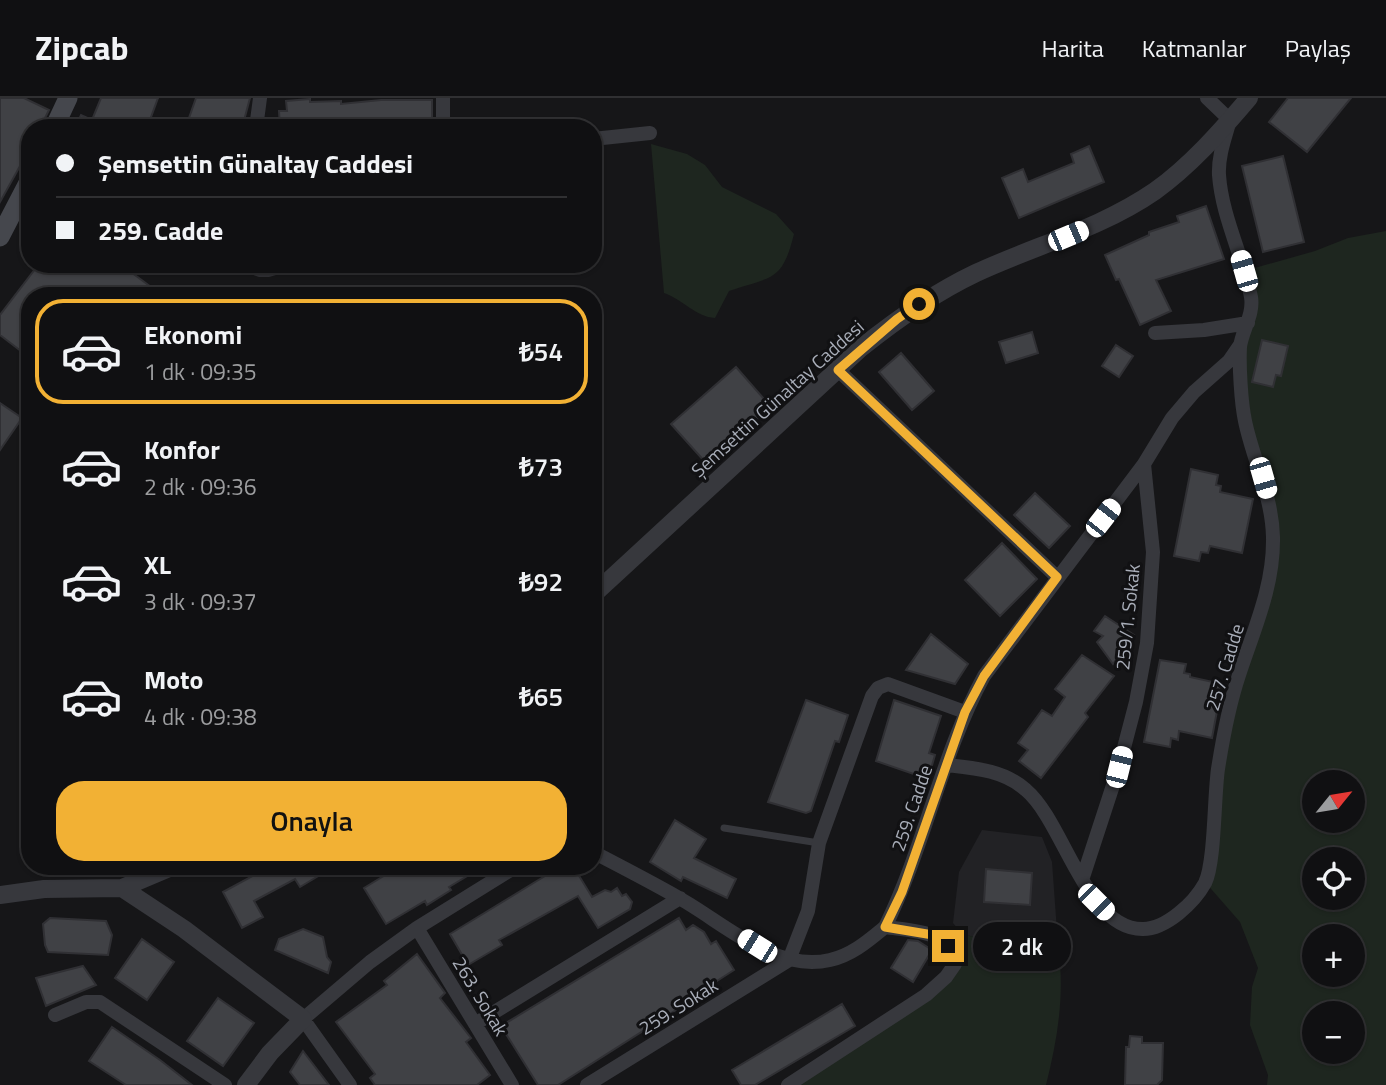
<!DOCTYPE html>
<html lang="tr">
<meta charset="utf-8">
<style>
body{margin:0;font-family:"Titillium Web",sans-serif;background:#19191b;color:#f1f3f6;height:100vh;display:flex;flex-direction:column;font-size:26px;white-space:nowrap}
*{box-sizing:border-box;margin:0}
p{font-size:23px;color:#9c9d9f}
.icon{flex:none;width:38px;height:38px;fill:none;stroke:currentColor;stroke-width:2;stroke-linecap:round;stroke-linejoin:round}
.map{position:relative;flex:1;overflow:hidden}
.side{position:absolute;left:21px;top:189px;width:581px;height:588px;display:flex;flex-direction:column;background:#101012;border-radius:28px;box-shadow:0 2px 5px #0004,0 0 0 2px #303032}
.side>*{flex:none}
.hud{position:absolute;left:21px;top:21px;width:581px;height:154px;border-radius:28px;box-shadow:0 2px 5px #0004,0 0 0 2px #303032;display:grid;align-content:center;height:154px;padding:0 35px;background:#101012}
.needle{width:46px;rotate:60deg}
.tools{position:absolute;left:1302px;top:672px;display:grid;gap:14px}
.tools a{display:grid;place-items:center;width:63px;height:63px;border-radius:50%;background:#101012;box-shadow:0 2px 5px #0004,0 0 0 2px #303032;font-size:35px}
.end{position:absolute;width:32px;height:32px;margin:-16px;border:9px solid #f2b134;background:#111;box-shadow:0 0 0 4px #111}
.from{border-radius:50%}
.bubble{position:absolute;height:49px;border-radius:24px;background:#101012;box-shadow:0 2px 5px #0004,0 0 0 2px #303032;font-size:23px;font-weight:600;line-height:49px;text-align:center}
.car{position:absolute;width:21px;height:42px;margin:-21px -10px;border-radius:9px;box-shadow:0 0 5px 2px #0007;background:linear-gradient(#fff 24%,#345 0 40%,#fff 0 76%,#345 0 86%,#fff 0)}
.hud b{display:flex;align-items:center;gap:24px;height:66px;font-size:26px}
.hud b+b{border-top:2px solid #303032}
.hud i{width:18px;height:18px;background:#f1f3f6}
ul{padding:12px 0 0;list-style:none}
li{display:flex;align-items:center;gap:21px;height:105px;margin:0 14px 10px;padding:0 21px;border:4px solid transparent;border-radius:28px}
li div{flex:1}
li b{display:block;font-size:26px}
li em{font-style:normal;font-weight:600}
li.current{border-color:#f2b134}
li>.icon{width:63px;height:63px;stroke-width:1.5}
.primary-button{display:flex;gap:14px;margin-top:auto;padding:14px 35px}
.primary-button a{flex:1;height:80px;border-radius:28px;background:#f2b134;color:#111;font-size:28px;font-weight:600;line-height:80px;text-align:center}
header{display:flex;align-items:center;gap:42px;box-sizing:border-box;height:98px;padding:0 35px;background:#101012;border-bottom:2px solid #303032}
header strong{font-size:33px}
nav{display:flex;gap:38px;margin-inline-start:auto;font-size:24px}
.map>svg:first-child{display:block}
.built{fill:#222225}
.green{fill:#1e261f;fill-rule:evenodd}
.building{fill:#404145;stroke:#303034;stroke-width:2}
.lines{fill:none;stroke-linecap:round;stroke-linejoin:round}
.service{stroke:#37383d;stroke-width:7}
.minor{stroke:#37383d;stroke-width:14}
.tertiary{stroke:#37383d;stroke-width:18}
.secondary{stroke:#45474d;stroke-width:19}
.route{stroke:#f2b134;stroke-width:9}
.labels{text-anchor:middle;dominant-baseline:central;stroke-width:6;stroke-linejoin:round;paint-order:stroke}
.street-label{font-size:19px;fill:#a8adb8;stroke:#111113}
</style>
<header>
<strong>Zipcab</strong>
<nav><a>Harita</a><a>Katmanlar</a><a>Paylaş</a></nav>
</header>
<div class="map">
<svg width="1386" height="987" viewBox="0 0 1386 987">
<rect width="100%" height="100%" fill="#161618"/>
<path class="built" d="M982,732L1042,739L1052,764L1058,847L1017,845L963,837L953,825L959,774Z"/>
<path class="green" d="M651,46L687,56L705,67L722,89L776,116L794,136C782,184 773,178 729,193L715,220C696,219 682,201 664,195Z
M1386,133V987H1267L1268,977L1250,927L1252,889L1258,870L1240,824L1205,784L1218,674L1273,440L1257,360L1240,247L1248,225L1244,173L1315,153L1348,140ZM1314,684H1353V723H1314ZM1314,761H1353V800H1314ZM1314,838H1353V877H1314ZM1314,915H1353V954H1314Z
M963,837L1017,845L1058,847C1065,896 1058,939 1046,987H788L926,897L955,866L948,848Z"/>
<path class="building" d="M0,0H24L49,12L40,30H30V50L0,104Z
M101,0H158L147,30H75L81,17L92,22Z
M196,0H250L242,30H214L189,20Z
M1288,0H1351L1307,54L1269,24Z
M310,1V4L341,3V6L381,2H432V30H280L279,13H287L286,3Z
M1089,48L1104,84L1019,120L1002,80L1023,71L1028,84L1074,65L1071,56Z
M1283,58L1304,144L1263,154L1242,68Z
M1206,108L1224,161L1156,182L1171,213L1140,227L1119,181L1116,182L1105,157L1149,137V134L1179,124L1177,118Z
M39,166H120L151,189L145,198H30V260L0,237V217Z
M300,166V169L269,178H259L230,167Z
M1032,234L1038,255L1006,265L999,244Z
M1262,242L1288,248L1281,278L1276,277L1273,289L1252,284Z
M1116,247L1133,258L1119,279L1102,268Z
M901,255L934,293L912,312L879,274Z
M736,269L771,309L706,365L671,326Z
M0,305L22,320L0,352Z
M1191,371L1218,377L1216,387L1221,388L1220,394L1253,401L1242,455L1210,448L1208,455L1201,454L1199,463L1174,458Z
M1035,395L1070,428L1049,450L1014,417Z
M1002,445L1037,481L1000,518L965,482Z
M1105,518L1134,537L1113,566L1097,544L1103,538L1094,533Z
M931,536L968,566L955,586L906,572Z
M1082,557L1114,578L1085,615L1088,619L1041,680L1019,663L1028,652L1018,645L1042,612L1052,618L1065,599L1055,591Z
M1160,562L1186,566L1184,575L1190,576V579L1222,586L1212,640L1179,633L1178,642L1171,640L1170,649L1144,644Z
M806,602L848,617L839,644L835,643L811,713L806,715L768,704Z
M894,602L941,618L929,655L935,657L928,681L876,663Z
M675,722L706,741L694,760L736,781L727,800L683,779L681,783L650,764Z
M271,768H335L300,789L295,781L254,803L263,819L242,830L223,794Z
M400,768H484L449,789L451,792L427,807L425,803L386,826L364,790Z
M558,770L578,776L592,799L605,792L611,794L617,790L622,798L626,796L632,804L630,811L598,830L578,798L499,842L502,847L468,867L450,836Z
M986,771L1032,775L1030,807L984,804Z
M50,820L106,823L112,837L108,857L48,854L45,847L43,826Z
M679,820L686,832L693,827L704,834L711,846L716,843L734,872L675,910L676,912L558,987H538L501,928Z
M303,831L323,839L327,859L331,864L328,875L275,852L279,841Z
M142,841L174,864L147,902L115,880Z
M908,842L918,843L932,852L913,884L891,870Z
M417,856L445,895L440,900L471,940L466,944L490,977L477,987H375L370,980L375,976L336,924L387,887L384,883Z
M83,868L96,887L46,908L36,880Z
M218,900L254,925L223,968L187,943Z
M842,906L855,928L755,987H741L732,972Z
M112,929L160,962L192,987H126L89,963Z
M1130,938L1142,939V945H1163L1162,982L1157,987H1125L1126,949H1129Z
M303,953L329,987H300L290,974Z"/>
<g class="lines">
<path class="service" d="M724,730L819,745"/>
<path class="minor" d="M256,30L260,0
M443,30V0
M593,41L650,35
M1155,235L1204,232L1248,225
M838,272L1057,479
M946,667C974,670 1004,672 1026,692C1064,724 1086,832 1143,831C1166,831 1194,805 1205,785C1215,765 1214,698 1218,671C1223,639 1229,607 1239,577C1254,531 1274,488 1273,439C1272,397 1253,362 1245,323C1241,304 1239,268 1240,249C1242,232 1254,217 1251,199C1243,158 1222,119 1219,77C1218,58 1225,40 1230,22L1207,0
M593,754C622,769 651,784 679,800C724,825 775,875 830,862C852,857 868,843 885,829
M1083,779L1119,669L1136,604L1147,545L1153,454L1144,366L1172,320L1194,294L1229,263L1240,247
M417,830L512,987
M789,862L808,813L819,745L872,598L878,590L888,586L965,614
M55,917L86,904H100L225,987
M475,926L680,800
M350,987L303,921L370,864L417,830L517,768
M587,987L789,862
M788,987L926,897L946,879L955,866C952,832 912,833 885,829C925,748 941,657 984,578L1144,366"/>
<path class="tertiary" d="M593,497L861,250C897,221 934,195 976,175C1036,147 1100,131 1155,93C1190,68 1221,33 1249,0
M122,790L184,831L303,921L270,955L246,987
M0,797L44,791L122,790L174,768"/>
<path class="secondary" d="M54,30L68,0
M0,139L30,81"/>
</g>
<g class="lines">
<path class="route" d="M919,206L897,221L838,272L1057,479L984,578L965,614L902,794L885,829L933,837L948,848"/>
</g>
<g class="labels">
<g class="street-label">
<text transform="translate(777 300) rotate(-42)">Şemsettin Günaltay Caddesi</text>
<text transform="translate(1127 519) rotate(-84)">259/1. Sokak</text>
<text transform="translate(1224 569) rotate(-73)">257. Cadde</text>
<text transform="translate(911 710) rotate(-71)">259. Cadde</text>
<text transform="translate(481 898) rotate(59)">263. Sokak</text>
<text transform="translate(678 908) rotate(-32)">259. Sokak</text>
</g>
</g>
</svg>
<div class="tools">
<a><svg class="needle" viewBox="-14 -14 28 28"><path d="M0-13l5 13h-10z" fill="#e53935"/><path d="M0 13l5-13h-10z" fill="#9c9d9f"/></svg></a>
<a><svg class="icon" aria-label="locate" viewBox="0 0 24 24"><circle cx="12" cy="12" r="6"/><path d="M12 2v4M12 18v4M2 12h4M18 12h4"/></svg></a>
<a>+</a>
<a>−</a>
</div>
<i class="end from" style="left:919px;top:206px"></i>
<i class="end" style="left:948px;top:848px"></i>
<div class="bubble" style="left:973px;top:824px;width:98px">2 dk</div>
<i class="car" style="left:1068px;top:138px;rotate:67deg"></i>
<i class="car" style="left:1244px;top:173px;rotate:344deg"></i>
<i class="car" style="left:1263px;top:380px;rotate:164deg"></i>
<i class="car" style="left:1103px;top:420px;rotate:38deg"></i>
<i class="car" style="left:1119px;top:669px;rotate:14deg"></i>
<i class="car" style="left:1096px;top:804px;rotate:135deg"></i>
<i class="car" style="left:757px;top:848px;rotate:302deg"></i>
<div class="hud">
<b><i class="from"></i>Şemsettin Günaltay Caddesi</b>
<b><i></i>259. Cadde</b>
</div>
<section class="side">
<ul>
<li class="current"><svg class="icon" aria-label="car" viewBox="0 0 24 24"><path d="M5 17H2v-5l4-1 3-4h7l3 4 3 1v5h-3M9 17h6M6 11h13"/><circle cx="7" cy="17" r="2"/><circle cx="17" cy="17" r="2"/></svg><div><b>Ekonomi</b><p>1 dk · 09:35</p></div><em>₺54</em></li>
<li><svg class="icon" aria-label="car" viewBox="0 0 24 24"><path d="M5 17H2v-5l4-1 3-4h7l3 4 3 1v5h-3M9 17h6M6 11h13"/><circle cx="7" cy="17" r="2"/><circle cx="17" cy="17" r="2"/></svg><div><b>Konfor</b><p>2 dk · 09:36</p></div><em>₺73</em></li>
<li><svg class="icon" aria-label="car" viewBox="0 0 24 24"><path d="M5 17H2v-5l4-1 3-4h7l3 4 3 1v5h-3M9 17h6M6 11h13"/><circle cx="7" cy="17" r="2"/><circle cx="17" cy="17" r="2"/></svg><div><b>XL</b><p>3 dk · 09:37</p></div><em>₺92</em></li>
<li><svg class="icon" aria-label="car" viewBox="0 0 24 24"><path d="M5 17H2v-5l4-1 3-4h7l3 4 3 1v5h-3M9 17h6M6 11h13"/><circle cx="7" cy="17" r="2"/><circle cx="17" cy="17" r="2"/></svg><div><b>Moto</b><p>4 dk · 09:38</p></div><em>₺65</em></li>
</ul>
<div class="primary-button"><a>Onayla</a></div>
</section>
</div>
